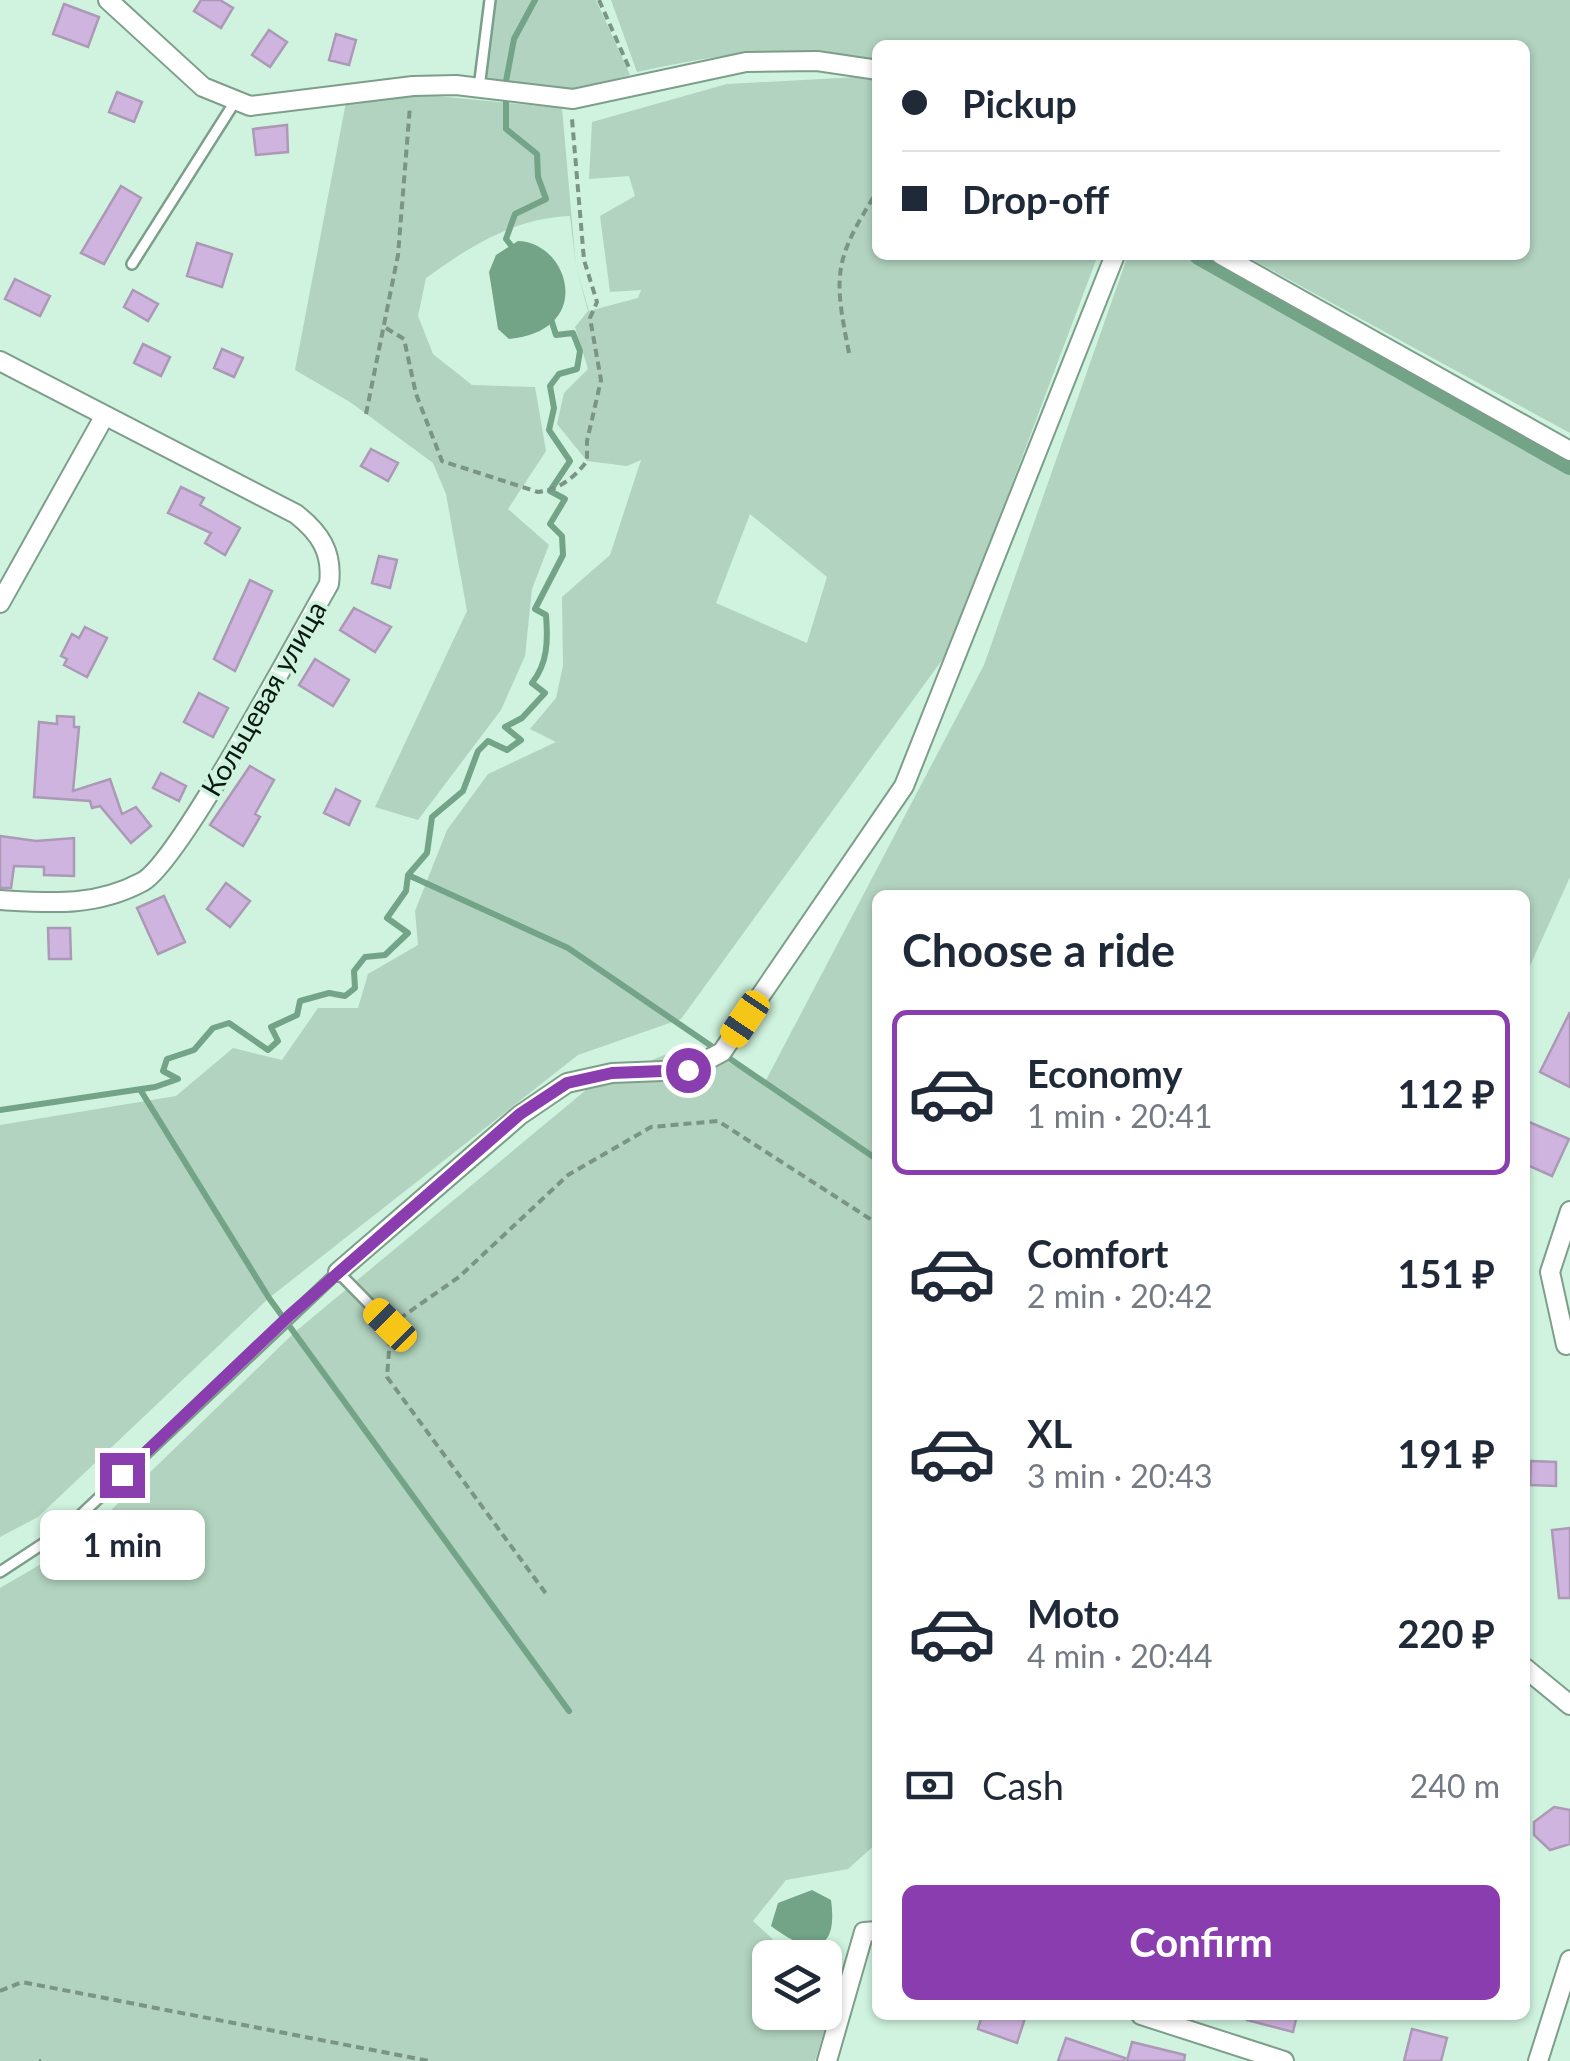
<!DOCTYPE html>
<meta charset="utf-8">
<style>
body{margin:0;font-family:Lato,sans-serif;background:#f2f2f3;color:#1f2937;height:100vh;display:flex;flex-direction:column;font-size:38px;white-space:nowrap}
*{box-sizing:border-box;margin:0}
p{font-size:32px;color:#747a83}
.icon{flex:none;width:55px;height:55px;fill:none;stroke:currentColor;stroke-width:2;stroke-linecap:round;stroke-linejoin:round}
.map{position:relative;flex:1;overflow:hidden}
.drawer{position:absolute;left:872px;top:890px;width:658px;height:1130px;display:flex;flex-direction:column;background:#fff;border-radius:15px;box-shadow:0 2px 8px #0004}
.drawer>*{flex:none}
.banner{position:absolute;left:872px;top:40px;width:658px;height:220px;border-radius:15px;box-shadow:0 2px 8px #0004;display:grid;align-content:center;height:220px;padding:0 30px;background:#fff}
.fabs{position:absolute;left:752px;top:1940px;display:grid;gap:20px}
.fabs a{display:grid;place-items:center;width:90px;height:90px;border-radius:15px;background:#fff;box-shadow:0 2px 8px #0004;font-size:50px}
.end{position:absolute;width:45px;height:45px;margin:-22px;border:12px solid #8a3dae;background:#fff;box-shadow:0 0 0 5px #fff}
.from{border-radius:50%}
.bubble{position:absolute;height:70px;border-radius:15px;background:#fff;box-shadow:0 2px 8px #0004;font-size:32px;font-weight:700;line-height:70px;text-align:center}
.car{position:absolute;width:30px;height:60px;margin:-30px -15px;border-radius:12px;box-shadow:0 0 8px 2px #0007;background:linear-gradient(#f5c518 24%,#345 0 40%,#f5c518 0 76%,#345 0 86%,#f5c518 0)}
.banner b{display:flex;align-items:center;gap:35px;height:95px;font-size:38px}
.banner b+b{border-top:2px solid #e0e1e3}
.banner i{width:25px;height:25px;background:#1f2937}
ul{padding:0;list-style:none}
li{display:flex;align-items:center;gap:30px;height:165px;margin:0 20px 15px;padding:0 10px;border:5px solid transparent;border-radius:15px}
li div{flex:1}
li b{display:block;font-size:38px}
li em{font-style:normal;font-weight:700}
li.selected{border-color:#8a3dae}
li>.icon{width:90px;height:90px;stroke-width:1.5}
h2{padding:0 30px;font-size:45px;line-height:120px}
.pay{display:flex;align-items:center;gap:25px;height:110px;padding:0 30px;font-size:38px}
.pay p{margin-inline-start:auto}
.cta{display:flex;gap:20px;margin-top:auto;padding:20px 30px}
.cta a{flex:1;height:115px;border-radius:15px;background:#8a3dae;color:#fff;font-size:40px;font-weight:700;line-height:115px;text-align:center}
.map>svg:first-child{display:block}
.green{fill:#b1d3bf;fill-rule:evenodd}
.water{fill:#73a488}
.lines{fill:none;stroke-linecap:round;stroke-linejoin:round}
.stream{stroke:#73a488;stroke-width:6}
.canal{stroke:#73a488;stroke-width:20}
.building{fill:#cfb4df;stroke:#ab99b6;stroke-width:2.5}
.lane-casing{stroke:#7d9e8b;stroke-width:14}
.street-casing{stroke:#7d9e8b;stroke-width:22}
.path{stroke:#7a9485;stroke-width:4;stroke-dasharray:8 5;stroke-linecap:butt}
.lane{stroke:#fff;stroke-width:9}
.street{stroke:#fff;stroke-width:18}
.route{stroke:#8a3dae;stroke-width:12}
.labels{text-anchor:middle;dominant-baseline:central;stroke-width:8;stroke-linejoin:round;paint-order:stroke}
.street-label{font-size:28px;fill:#0b1811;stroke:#cff3de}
</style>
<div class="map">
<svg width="1570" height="2061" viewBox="0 0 1570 2061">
<rect width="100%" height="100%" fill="#cff3de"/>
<path class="green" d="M494,0H596L630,75L569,91L482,81Z
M611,0H1570V433L1244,255H1525V45H878L877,62C795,42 719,54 637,72Z
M877,76L878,255H1098L950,649L681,1019L578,1055L269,1298L38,1517L0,1537V1125L176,1096L233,1048L282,1060L318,1008H358L368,974L418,945L415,911L447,830L488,774L556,742L530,729L556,698L563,666L562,597L610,555L641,460L627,466L587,461L557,424L564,393L588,369L575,327L588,311L576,267L570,216C512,219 472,245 426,278L418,316L433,354L472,385L535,387L546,451L508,509L549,545L532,589L525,656L501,710L418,820L375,807L467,611L446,494L433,463L350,402L295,370L346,102L425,95L562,108L576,267L589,311L638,298L641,290L610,292L600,216L635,196L629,176L589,179L592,122L727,84ZM750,514L827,577L807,643L716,603Z
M1128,255H1198L1570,475V877L1525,977V895H878L877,1843L848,1869L786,1880L753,1921L792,1957L770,1958V2012H825V1973L840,1980L815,2061H0V1588L77,1543L295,1332L592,1085L693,1043L765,1082L984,665Z"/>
<path class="water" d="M518,241C569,242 596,331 509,339L498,329L489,272L496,255Z
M812,1890L831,1900C839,1957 807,1954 771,1926L778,1903Z"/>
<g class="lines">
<path class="stream" d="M514,249L506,239L515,214L546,199L538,177L537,154L506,129V81L514,39L535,0
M408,875L568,948L878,1160
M141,1091L269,1298L569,1711
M0,1110L155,1087L178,1079L163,1071L167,1059L194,1050L213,1028L229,1023L268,1050L278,1041L271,1027L297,1015L300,1001L329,993L345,996L355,988L354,971L365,957L385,955L408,933L387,918L406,891L408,875L427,853L432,817L463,791L478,751L488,741L507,750L521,740L505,727L522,718L545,693L532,683C548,663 548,640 546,615L535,609L563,555L562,536L550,524L565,499L550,491L570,461L549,430L554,408L550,386L559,374L577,369L580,351L573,333L556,335L551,319"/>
<path class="canal" d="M1199,255L1570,465"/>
</g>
<path class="building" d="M201,0H220L233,8L221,28L194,11Z
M64,4L99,17L88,47L53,34Z
M269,30L287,42L270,67L252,55Z
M336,34L356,40L349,65L329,60Z
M117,92L142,102L134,122L109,112Z
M287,125L288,152L256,155L253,129Z
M121,186L141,198L104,264L81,253Z
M197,243L232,254L222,287L187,276Z
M15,279L50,296L40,316L5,299Z
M133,290L158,304L148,321L124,307Z
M143,344L170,357L161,376L134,363Z
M222,349L243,358L234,377L214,368Z
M371,449L398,463L388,481L361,466Z
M181,487L204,498L200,505L240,528L225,555L205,543L211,533L168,513Z
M379,556L397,560L390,588L372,583Z
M250,580L272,591L235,671L214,659Z
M354,608L391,627L375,652L340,630Z
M85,627L107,638L87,677L64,665L67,659L61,656L72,634L79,638Z
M315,659L349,680L333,706L299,685Z
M199,693L228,708L213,737L184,722Z
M57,716L74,717V727H79L73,791L110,779L122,814L136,807L151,826L131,843L100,806L92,808L90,801L34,797L39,722L57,724Z
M250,766L274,780L255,814L260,817L243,846L210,825Z
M161,773L186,786L179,801L153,788Z
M336,789L360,801L349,825L324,813Z
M0,836L36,841L74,838V876L44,875V867L14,866L11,888H0Z
M226,883L250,901L230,927L207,909Z
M164,896L185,942L158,954L137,908Z
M48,928H70L71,959H49Z
M1570,1012V1087L1540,1072Z
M1529,1122L1569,1139L1552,1176L1525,1164Z
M1531,1461L1556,1462V1486L1530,1485Z
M1570,1528V1598H1559L1552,1530Z
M1554,1807L1570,1810V1844L1550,1850L1534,1835V1822Z
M982,2015H1026L1017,2043L978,2029Z
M1248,2015H1297L1293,2032L1247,2020Z
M1412,2029L1447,2038L1441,2061H1404Z
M1066,2038L1125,2058L1124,2061H1058Z
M1132,2042L1185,2055L1184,2061H1127Z"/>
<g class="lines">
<g class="lane-casing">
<path id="lane" d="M479,88L490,0
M132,264L236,100
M0,1572L67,1528L338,1272L390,1325"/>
</g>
<g class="street-casing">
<path id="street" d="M108,0L203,87L250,106L413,86L456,85L573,99L746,62L817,61L878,70
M1221,255L1570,451
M0,361L296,514C320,533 333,552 329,584C300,634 179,863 142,882C95,907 51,903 0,900
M0,603L104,417
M338,1272L520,1115L567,1083L612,1073L688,1070L722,1052L904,786L1115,255
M1566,1345L1550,1272L1570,1211
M1525,1668L1570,1705
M1141,2015L1284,2061
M827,2061L864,1932L878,1931
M1538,2061L1570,1960"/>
</g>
<path class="path" d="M599,0L630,70
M386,328L404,339L416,394L442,461L538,492C559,490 575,477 587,461V441L601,380L590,318L597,302L584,260L572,119
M849,353C833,273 834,260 878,190
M366,414L398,255L410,106
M399,1319L459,1277L568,1175L651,1127L718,1121L878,1224
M390,1338L387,1377L547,1595
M0,1991L22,1982L429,2061
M39,2061H41"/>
<use href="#lane" class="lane"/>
<use href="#street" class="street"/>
</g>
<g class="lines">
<path class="route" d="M122,1475L290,1315L520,1114L567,1083L612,1073L688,1070"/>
</g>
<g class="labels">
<g class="street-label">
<text transform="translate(263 698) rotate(-60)">Кольцевая улица</text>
</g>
</g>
</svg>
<div class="fabs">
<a><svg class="icon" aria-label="layers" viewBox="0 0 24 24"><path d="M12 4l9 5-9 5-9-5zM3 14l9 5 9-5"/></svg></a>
</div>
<i class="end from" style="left:688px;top:1070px"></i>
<i class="end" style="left:122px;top:1475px"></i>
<div class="bubble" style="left:40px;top:1510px;width:165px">1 min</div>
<i class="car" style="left:745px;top:1019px;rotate:214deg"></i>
<i class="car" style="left:390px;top:1325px;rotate:315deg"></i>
<div class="banner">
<b><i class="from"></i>Pickup</b>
<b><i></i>Drop-off</b>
</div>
<section class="drawer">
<h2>Choose a ride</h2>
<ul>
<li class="selected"><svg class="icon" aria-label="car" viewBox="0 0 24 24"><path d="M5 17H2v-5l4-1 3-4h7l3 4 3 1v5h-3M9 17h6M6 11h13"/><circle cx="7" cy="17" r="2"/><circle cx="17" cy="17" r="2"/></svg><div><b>Economy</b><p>1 min · 20:41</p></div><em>112 ₽</em></li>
<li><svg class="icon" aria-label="car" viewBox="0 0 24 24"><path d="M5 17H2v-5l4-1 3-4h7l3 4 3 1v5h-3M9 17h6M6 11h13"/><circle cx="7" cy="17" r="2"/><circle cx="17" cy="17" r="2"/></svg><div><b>Comfort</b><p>2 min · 20:42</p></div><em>151 ₽</em></li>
<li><svg class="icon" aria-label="car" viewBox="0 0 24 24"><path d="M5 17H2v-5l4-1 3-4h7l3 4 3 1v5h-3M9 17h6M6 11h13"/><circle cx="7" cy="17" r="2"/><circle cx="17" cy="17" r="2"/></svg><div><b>XL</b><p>3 min · 20:43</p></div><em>191 ₽</em></li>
<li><svg class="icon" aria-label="car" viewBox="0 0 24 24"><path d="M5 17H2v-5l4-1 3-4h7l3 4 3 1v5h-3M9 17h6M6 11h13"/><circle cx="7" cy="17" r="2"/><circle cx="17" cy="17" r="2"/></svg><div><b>Moto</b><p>4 min · 20:44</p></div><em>220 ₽</em></li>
</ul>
<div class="pay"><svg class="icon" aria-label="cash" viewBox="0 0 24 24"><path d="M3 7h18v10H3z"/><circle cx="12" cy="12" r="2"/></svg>Cash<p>240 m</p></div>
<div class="cta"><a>Confirm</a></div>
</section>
</div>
